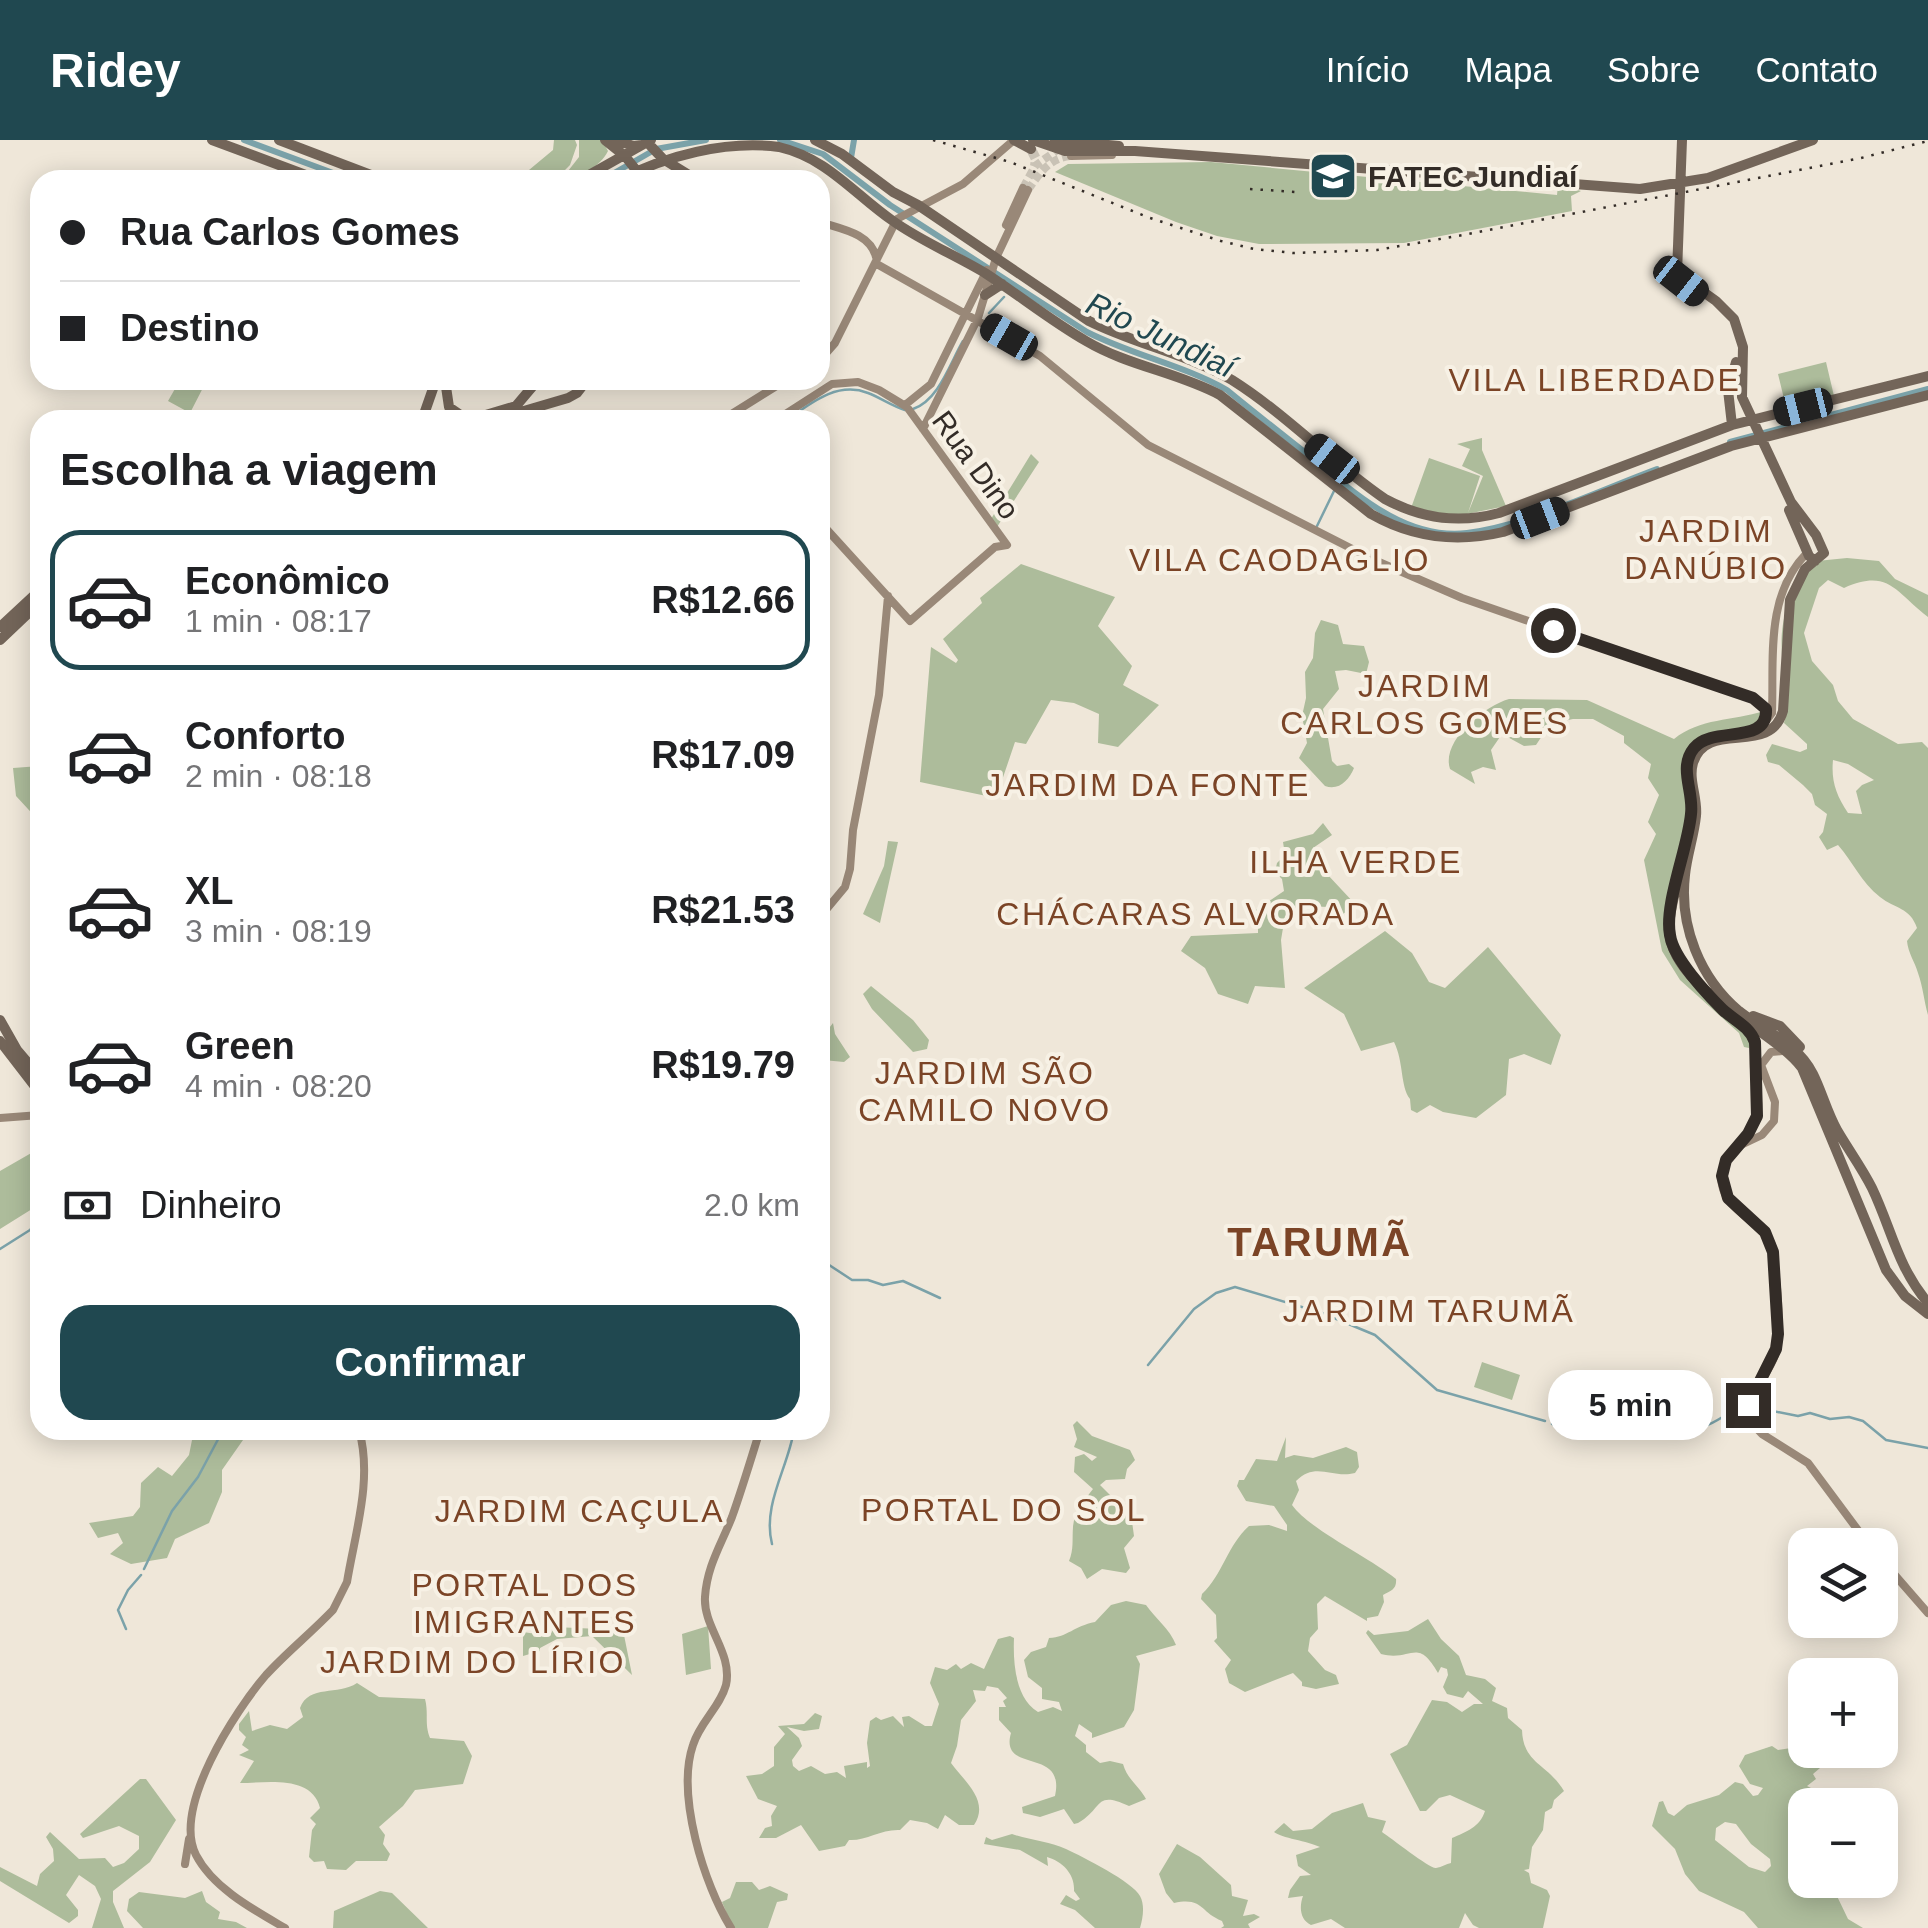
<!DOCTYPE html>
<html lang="pt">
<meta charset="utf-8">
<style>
body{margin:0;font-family:Arial,sans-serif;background:#f2f2f2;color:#202124;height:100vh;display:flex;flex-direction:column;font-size:38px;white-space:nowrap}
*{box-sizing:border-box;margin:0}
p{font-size:32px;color:#757577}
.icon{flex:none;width:55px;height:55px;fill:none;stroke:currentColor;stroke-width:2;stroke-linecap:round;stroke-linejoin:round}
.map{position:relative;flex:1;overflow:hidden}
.side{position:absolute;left:30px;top:270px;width:800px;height:1030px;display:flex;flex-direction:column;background:#fff;border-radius:30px;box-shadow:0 5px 25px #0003}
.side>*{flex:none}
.guide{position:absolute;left:30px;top:30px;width:800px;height:220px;border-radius:30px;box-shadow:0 5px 25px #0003;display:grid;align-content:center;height:220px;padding:0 30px;background:#fff}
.buttons{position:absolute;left:1788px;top:1388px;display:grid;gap:20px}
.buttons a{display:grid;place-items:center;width:110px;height:110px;border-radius:20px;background:#fff;box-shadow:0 5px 25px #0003;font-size:50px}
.end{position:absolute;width:45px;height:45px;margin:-22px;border:12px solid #332c27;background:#fff;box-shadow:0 0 0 5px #fff}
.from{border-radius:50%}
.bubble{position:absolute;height:70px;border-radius:30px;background:#fff;box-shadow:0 5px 25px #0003;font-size:32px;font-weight:700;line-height:70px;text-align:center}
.car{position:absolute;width:30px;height:60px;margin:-30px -15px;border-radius:12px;box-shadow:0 0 8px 2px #0007;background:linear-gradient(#222 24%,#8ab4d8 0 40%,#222 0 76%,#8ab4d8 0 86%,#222 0)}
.guide b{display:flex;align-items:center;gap:35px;height:95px;font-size:38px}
.guide b+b{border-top:2px solid #e0e0e0}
.guide i{width:25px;height:25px;background:#202124}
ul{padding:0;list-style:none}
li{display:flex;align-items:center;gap:30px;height:140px;margin:0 20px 15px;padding:0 10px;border:5px solid transparent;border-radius:30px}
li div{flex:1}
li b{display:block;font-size:38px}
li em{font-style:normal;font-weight:700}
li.on{border-color:#204850}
li>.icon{width:90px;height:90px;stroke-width:1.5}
h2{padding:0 30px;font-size:45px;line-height:120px}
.pay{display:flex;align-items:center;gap:25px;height:110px;padding:0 30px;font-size:38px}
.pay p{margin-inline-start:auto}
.button{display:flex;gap:20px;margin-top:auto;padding:20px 30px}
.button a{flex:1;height:115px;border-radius:30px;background:#204850;color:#fff;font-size:40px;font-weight:700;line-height:115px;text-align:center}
header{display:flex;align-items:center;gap:60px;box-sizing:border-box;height:140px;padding:0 50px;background:#204850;color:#fff}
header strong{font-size:48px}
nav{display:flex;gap:55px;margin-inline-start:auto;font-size:35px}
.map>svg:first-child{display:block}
.green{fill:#adbc9b;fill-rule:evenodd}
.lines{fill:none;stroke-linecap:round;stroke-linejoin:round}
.stream{stroke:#7ba2a9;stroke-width:2.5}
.river{stroke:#7ba2a9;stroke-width:6}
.secondary-tunnel{stroke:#c9c2b5;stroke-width:8;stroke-dasharray:8 4;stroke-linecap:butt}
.primary-tunnel{stroke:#c9c2b5;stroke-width:10;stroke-dasharray:10 5;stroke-linecap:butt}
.secondary{stroke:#998878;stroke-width:8}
.primary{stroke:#736559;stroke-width:10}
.rail{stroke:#332c27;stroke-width:2.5;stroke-dasharray:2.5 8;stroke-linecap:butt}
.route{stroke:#332c27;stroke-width:12}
.labels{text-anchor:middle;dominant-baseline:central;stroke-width:8;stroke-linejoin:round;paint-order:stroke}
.poi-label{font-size:30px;font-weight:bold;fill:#332c27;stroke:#f7f1e5;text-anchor:start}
.street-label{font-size:30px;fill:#332c27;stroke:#f7f1e5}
.water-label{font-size:32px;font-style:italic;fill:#204850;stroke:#f7f1e5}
.neighbourhood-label{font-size:32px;letter-spacing:2.5px;fill:#7b4426;stroke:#f7f1e5}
.district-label{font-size:40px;font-weight:bold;letter-spacing:2.5px;fill:#7b4426;stroke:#f7f1e5}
</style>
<header>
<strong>Ridey</strong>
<nav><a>Início</a><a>Mapa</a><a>Sobre</a><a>Contato</a></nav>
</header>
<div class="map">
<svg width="1928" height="1788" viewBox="0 0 1928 1788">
<rect width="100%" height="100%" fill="#efe7d9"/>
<path class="green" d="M554,0H575L577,5L570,25L555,40H517L553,10Z
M579,0H602L608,11C601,26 578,40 561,40L579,17Z
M1211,22L1557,55L1558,45L1581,51L1571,56L1572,71L1404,103L1259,104L1217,96L1176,82L1055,32L1068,24Z
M1826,222L1834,256L1786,267L1778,234Z
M180,240H207L190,273L168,261Z
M1482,298V310L1506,366L1457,376L1411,368L1429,318L1480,336L1468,373L1483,336L1462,326L1470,309L1457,304Z
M1031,314L1039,322L997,387L991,379Z
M1847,418L1879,421L1895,439L1928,455V477C1895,452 1889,428 1844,448L1828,440L1819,448L1804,493L1812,521L1833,545L1838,561L1853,579L1898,604L1922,602L1928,608V875C1924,861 1923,847 1918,833C1915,822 1908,813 1907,801L1917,788C1910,767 1895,769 1880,757C1861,742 1853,722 1838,705L1827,710L1819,697L1823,692L1827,674L1815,665L1812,654L1803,645L1779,625L1768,622L1766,615L1772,604L1800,612L1807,609V604L1784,583L1787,571C1782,507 1769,473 1817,421ZM1833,620L1848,624L1874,640L1862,645L1856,651L1862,674L1848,673C1836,655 1831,641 1833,620Z
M1021,424L1115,457L1098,486L1132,526L1123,545L1159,565L1118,607L1098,603L1099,574L1074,563L1051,560L1026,604L1015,602L996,658L920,642L931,507L956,523L958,520L943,499L982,463L980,458Z
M1321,480L1338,485L1343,504L1364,506L1369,522L1366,534L1346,530L1335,531L1339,549L1323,569L1332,621L1337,626L1349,624L1354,628C1349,640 1339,651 1325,646L1299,618L1307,603L1302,576L1306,558L1305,532L1313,518L1315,493Z
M1509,559L1587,560L1674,599C1700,578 1732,581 1764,571L1762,584C1727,598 1704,581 1684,622L1689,667L1666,790L1700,850L1749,894V908L1744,907L1739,893L1680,840L1662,811L1644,720L1656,694L1648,682L1659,655L1648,638L1651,624L1624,603V596L1593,579H1573L1550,584L1536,605L1524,606L1502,594L1491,610L1496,630L1483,627L1471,632L1475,644L1450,629C1441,602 1482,567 1509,559Z
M40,626V682L16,656L13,628Z
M1323,683L1332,695L1313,708V719L1355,764L1335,781L1330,767L1299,766L1285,776L1281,800L1285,848L1255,846L1248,864L1218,854L1205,828L1181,811L1191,796L1258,793V786L1250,774L1284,751L1282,739L1275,732L1277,723L1285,715L1283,702L1313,694Z
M888,701L898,702L880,783L863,774L884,726Z
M1385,791L1412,813L1429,842L1445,848L1488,807L1561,895L1551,925L1524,914L1509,919L1506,955L1476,978L1443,972L1430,965L1417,973L1411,970L1410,959C1400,946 1404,922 1394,902L1361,911L1344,874L1304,848Z
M871,846L913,880L929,900L927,909L913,912L872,869L863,854Z
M833,883L835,894L850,917L844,922L823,920L827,936L820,937V900Z
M40,1008V1064L0,1089V1031Z
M1482,1222L1520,1235L1512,1260L1474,1247Z
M1077,1281L1092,1296L1130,1310L1135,1320L1127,1329L1125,1339L1106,1340L1100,1345L1117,1362L1128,1364L1130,1367L1134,1396L1124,1408L1130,1428L1126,1433L1102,1429L1087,1439L1081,1428L1069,1421C1074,1409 1072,1400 1073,1387C1074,1372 1084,1361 1093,1349L1074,1332L1075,1317L1084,1314L1092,1321L1097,1317L1074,1307L1077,1299L1073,1285Z
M194,1290H250L222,1330V1352L209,1383L175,1399L167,1418L131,1424L110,1414L123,1403L118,1393L98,1398L89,1383L133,1376L140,1367L141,1343L158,1327L172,1336L189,1315Z
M1286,1297L1285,1318L1294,1315L1313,1318L1346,1307L1357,1312L1359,1327L1355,1333C1332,1339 1316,1321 1296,1341L1299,1350L1292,1365C1310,1390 1369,1417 1396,1439C1397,1449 1391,1451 1383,1455L1384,1462L1378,1476L1367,1478V1481L1325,1456L1317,1464L1318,1489L1310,1498L1308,1511L1325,1530L1336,1535L1339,1544L1316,1549L1302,1546V1542L1293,1533L1245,1552L1229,1543L1225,1529L1231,1520L1214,1501L1217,1498L1216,1475L1201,1459L1202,1454C1223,1434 1227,1406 1249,1386L1269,1385L1287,1391V1385L1274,1366L1246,1361L1237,1346L1239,1340H1244L1256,1319L1277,1321Z
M1126,1461L1146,1465C1155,1478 1170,1489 1176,1505L1136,1516L1140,1524L1134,1570L1124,1587L1092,1598V1593L1079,1584L1075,1596L1086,1605V1612L1100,1623L1110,1621L1123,1624C1127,1639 1139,1646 1146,1659L1129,1666C1094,1650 1104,1668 1078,1683L1074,1684L1064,1669L1040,1677L1023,1673L1022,1667L1055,1656C1066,1606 999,1635 1011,1593L999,1580V1567H1006L1003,1561L1007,1558L998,1548L987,1546L985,1551L973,1550L976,1561L961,1580L957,1606L951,1623C965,1642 990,1661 974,1685H959L945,1675L938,1689L927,1683L910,1680L900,1690C881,1689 866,1701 849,1700L845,1706L819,1711L801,1685L776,1698H759L765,1688L772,1686L771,1676L777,1666L758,1659L746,1636L762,1634L774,1626V1607L785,1594L778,1586L804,1584L815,1573L822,1576L819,1589L804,1591L787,1587L799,1598L802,1606L792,1620L793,1626L799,1631L811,1626L825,1634L837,1632L846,1638L844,1626L867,1622V1628L870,1626L867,1603L870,1581L876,1577L881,1580L893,1576L904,1587L902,1577L909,1576L925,1586H932L939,1564L930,1543L935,1527L947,1530L956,1524L961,1529L971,1523L984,1529L998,1499L1010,1496L1014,1498C1013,1522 1015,1558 1038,1572L1053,1567L1062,1571L1059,1562L1042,1559V1548L1028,1537L1024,1520L1031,1512L1046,1507L1049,1498C1068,1497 1074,1486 1095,1482L1111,1465Z
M1428,1479L1441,1499L1459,1516L1466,1535L1485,1539L1496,1548L1492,1561L1507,1568L1508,1578L1522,1590C1523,1624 1548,1624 1564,1651L1554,1660L1552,1668L1545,1672L1543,1690L1532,1707L1529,1729L1524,1730L1529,1733L1531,1743L1547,1750L1550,1756L1543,1788H1479L1473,1785L1465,1773L1459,1788H1345L1331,1779L1311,1785C1300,1780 1299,1767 1303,1756L1288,1758L1290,1750L1300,1736L1311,1735L1298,1726L1296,1715L1320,1707C1308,1701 1281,1698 1274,1692L1284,1683L1293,1691L1312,1689L1332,1673L1363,1663L1368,1677L1386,1681L1382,1692C1391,1698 1430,1729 1436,1728C1442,1727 1446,1724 1451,1723L1452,1698C1466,1692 1480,1687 1485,1671L1450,1655L1439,1658L1426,1671H1420L1390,1614L1407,1605L1432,1560L1447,1562L1462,1572L1474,1564H1483L1468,1551L1463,1558L1447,1554L1443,1547L1448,1535L1447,1529L1441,1527L1438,1533C1417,1496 1412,1522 1381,1514L1366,1493L1368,1490L1374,1495L1408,1491Z
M708,1486L711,1529L686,1535L682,1494Z
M554,1487L623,1490L632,1535L592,1496L557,1499L540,1508V1511L523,1516V1492L550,1496Z
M357,1543L379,1557L425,1559C429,1574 424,1583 430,1598L464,1601L472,1616L463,1644L415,1650L403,1666L379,1687L385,1695L383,1704L390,1714L387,1721H356L346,1730L327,1729L324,1721L314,1722L309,1717L312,1690L316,1684L310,1678L320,1668C312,1634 265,1643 240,1643L254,1621L239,1615L249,1610L242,1605L246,1597L239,1590V1584L249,1571L252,1591L270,1585L287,1589L303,1577L300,1568C309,1544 338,1556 357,1543Z
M1772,1606L1778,1610L1791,1608L1806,1617L1834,1619L1832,1626L1820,1628L1813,1634L1816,1639L1807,1646L1815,1650L1800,1674H1805V1740H1825L1835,1752L1848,1779L1863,1788H1758L1744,1772L1699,1751L1685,1734L1675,1709L1652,1686L1659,1662L1663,1661L1668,1673L1674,1676L1687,1665L1719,1655L1735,1642L1743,1644L1753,1656L1758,1655L1763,1648L1750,1644L1739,1626L1745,1615ZM1725,1682L1736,1684L1751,1704L1770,1719L1771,1726L1765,1732L1749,1727L1715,1700L1716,1688Z
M140,1639H146L176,1680L150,1722L113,1751V1762L124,1788H92L101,1759L95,1746L79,1735L66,1755L78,1770V1776L69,1783L0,1741V1727L37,1746L40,1734L54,1721L53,1709L46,1697L50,1692L79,1719L105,1718L113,1727L124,1723L139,1709V1696L119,1686L83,1698L80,1694Z
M1012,1694C1029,1700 1051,1702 1066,1709C1083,1717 1133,1742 1140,1756C1145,1765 1143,1778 1140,1788H1095L1075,1770L1060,1764L1066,1755L1076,1761L1080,1759L1074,1751C1075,1734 1063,1722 1047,1717L1048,1726L1020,1710L984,1704L986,1697L992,1700Z
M1177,1704L1200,1717L1231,1745L1232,1756L1248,1760L1243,1776L1254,1774L1260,1777L1248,1784L1250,1788H1221L1224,1786L1222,1781C1199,1772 1204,1757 1174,1763L1166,1753L1159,1734Z
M736,1742H752L759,1750L770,1746L788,1754L787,1760L777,1762L768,1788H733L722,1762L730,1758Z
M202,1751L206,1762L220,1772L218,1779L236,1782L247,1788H143L127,1771L129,1759L139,1752L185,1758Z
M380,1751L392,1753L428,1788H333L334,1771Z"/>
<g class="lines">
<path class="stream" d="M989,173L1004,157
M913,269C939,260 950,223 963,201
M787,280C811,263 837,241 868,253C881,258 892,266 905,270
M1317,386L1334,351
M820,831L822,828
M0,1109L30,1090L40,1080
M820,1119L852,1140H868L883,1145L903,1141L940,1158
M1148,1225L1194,1169L1216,1153L1235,1147L1322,1173L1375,1195L1437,1250L1545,1281
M1753,1267L1798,1276L1810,1273L1830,1279L1849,1277L1863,1281L1886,1300L1928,1308
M1552,1284C1581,1302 1671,1298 1705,1286C1717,1282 1727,1273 1739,1268
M772,1404C762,1365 788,1328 794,1290
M144,1429L172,1371L198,1337L223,1290
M126,1489L118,1470L128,1450L141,1435"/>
<path class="river" d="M244,0L352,40
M780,0L823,14L890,65L1087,192C1132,215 1183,225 1227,250C1255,273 1283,295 1312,318C1356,354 1405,400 1467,393C1526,386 1600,350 1657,329
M851,18L854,0
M602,40L656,9L706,0
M1730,302L1928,249"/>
<path class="secondary-tunnel" d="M1023,48L1035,26L1060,8
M1028,50C1040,33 1049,18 1071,16"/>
<path class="primary-tunnel" d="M1031,9L1036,19L1035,26"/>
<path class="secondary" d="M1071,16L1112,15
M820,82C841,89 870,93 876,117
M1006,85L1023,48
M875,123L1040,216L1148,305L1372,419L1462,458L1753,559L1766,567L1764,584
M820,220L835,203L897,79L963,44L1014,0
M905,265L931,244L987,130
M722,280L786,240
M776,280L832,244L858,242L879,250L907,267L1007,405L995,407L910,481L820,382
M923,289L978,178L996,118L1028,50
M1751,592L1764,584L1772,573C1774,519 1765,456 1806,414
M820,777L845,747L850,729L853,690L879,555L888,456
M1749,891C1757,904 1753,914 1754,929C1754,944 1761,962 1757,976C1750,1002 1716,1016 1722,1045C1727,1072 1761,1081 1772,1105C1776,1134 1783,1187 1775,1215C1768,1237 1746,1253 1747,1278L1762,1294L1808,1323L1869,1405
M0,978L40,975
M1741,1005L1762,995L1774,981L1775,962L1761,925L1771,912L1782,911
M1880,1418L1928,1473
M185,1724L189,1699
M285,1788C254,1770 213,1748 196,1715C172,1668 235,1571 266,1535C287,1512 311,1493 333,1470L347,1442C355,1393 373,1339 359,1290
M731,1788C704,1745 676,1655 693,1605C700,1582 720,1567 726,1545C733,1513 703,1487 705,1457C707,1426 721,1405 732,1377C742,1349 751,1319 760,1290"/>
<path class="primary" d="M212,0L319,40
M279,0L384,40
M605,0L625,16L636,30L664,40
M617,0L633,6L642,5
M815,0L842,14L893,52L918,65L1089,181C1135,204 1190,215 1232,240C1286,274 1332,323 1385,359C1422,379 1459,384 1499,373L1732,285L1928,236
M1014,0L1031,9
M1033,0L1065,11H1135L1640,49L1708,38L1813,0
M1055,0L1119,6
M1682,0L1677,133L1716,161L1734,179L1743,207L1742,257L1791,362L1816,395L1824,413L1805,429L1790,460L1783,571C1770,618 1707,578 1693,623C1688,640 1698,658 1696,676C1694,696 1687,715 1685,735C1679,786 1700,838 1739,871C1765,892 1797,902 1813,934C1822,952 1827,972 1837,990C1848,1009 1862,1028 1872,1048C1892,1090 1897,1126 1928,1163
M647,2L663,19L697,40
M580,40L651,0
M619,40C665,16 726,0 779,7C827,18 854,54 893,81C921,101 955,115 985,133C1019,155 1051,181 1086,201C1128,226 1177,232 1220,255L1371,374C1413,398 1457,403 1503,392L1731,306L1928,255
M985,155L1002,144
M445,240L449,267L462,276H473
M422,280L436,240
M469,280L516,266L538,240
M493,280L568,258L577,253L587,240
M1732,285L1728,250L1736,222
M1789,370L1809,416L1815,421
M0,487L40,450
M0,500L40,462
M1679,736C1675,753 1669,772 1669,790C1672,850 1772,888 1802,928L1886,1130L1905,1156L1928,1174
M1753,876L1780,886L1800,907
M0,880L17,910L40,937
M0,901L40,953"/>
<path class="rail" d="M933,0L1010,22L1150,78L1221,101L1254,109L1293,113L1377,110L1463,95L1861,18L1928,1
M1250,49L1296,52"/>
</g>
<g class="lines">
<path class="route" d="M1553,490L1753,558L1766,569C1768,606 1713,585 1694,608C1678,628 1694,651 1691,674C1688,708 1664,764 1670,795C1673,818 1707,854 1723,870C1734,880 1750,887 1755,902L1757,976L1748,994L1726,1020L1722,1036L1728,1058L1765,1092L1773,1112L1778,1194L1776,1209L1748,1265"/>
</g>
<defs>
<g id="university-square" transform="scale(2.5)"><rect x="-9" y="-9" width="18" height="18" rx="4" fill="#204850" stroke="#f7f1e5"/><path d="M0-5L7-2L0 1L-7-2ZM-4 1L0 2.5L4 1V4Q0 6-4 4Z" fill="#fff"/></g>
</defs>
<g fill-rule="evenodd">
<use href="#university-square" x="1333" y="36"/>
</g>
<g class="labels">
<g class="poi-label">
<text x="1368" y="36">FATEC Jundiaí</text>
</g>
<g class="street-label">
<text transform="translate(976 325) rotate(54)">Rua Dino</text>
</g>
<g class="water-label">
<text transform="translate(1161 195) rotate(25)">Rio Jundiaí</text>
</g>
<g class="neighbourhood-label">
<text x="1595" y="240">VILA LIBERDADE</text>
<text x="1706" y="391">JARDIM<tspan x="1706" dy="37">DANÚBIO</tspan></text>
<text x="1280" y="420">VILA CAODAGLIO</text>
<text x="1425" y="546">JARDIM<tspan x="1425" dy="37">CARLOS GOMES</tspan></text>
<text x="1148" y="645">JARDIM DA FONTE</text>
<text x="1356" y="722">ILHA VERDE</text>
<text x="1196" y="774">CHÁCARAS ALVORADA</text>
<text x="985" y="933">JARDIM SÃO<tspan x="985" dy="37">CAMILO NOVO</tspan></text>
<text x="1429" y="1171">JARDIM TARUMÃ</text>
<text x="1004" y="1370">PORTAL DO SOL</text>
<text x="580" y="1371">JARDIM CAÇULA</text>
<text x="525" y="1445">PORTAL DOS<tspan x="525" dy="37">IMIGRANTES</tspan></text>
<text x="473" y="1522">JARDIM DO LÍRIO</text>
</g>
<g class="district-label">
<text x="1320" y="1102">TARUMÃ</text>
</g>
</g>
</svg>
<div class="buttons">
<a><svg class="icon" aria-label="layers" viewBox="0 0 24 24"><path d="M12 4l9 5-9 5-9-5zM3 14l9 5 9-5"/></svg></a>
<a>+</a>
<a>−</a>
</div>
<i class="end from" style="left:1553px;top:490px"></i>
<i class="end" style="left:1748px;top:1265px"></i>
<div class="bubble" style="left:1548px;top:1230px;width:165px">5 min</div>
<i class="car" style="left:1681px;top:141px;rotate:128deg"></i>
<i class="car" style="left:1009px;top:197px;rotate:300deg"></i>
<i class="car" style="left:1803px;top:267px;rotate:256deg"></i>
<i class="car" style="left:1332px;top:319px;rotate:308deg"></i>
<i class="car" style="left:1540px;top:378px;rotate:69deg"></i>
<div class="guide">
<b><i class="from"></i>Rua Carlos Gomes</b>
<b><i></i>Destino</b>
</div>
<section class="side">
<h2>Escolha a viagem</h2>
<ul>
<li class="on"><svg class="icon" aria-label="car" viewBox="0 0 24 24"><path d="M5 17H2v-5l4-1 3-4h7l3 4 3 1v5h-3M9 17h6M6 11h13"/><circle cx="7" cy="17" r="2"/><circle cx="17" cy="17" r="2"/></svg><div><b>Econômico</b><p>1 min · 08:17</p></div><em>R$12.66</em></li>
<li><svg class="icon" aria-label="car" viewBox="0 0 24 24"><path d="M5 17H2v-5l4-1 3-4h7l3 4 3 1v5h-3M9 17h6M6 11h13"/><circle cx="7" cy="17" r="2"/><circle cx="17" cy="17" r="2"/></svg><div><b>Conforto</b><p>2 min · 08:18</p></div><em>R$17.09</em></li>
<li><svg class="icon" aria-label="car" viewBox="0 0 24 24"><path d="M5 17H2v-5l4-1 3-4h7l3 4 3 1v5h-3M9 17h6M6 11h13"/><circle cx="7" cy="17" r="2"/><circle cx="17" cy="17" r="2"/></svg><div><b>XL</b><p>3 min · 08:19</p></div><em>R$21.53</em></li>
<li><svg class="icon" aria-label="car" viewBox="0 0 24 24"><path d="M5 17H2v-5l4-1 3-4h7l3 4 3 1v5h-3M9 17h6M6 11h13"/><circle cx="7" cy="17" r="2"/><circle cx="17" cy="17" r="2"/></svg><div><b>Green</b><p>4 min · 08:20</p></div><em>R$19.79</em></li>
</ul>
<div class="pay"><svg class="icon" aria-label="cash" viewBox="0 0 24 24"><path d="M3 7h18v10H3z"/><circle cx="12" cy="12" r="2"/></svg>Dinheiro<p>2.0 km</p></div>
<div class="button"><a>Confirmar</a></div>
</section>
</div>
